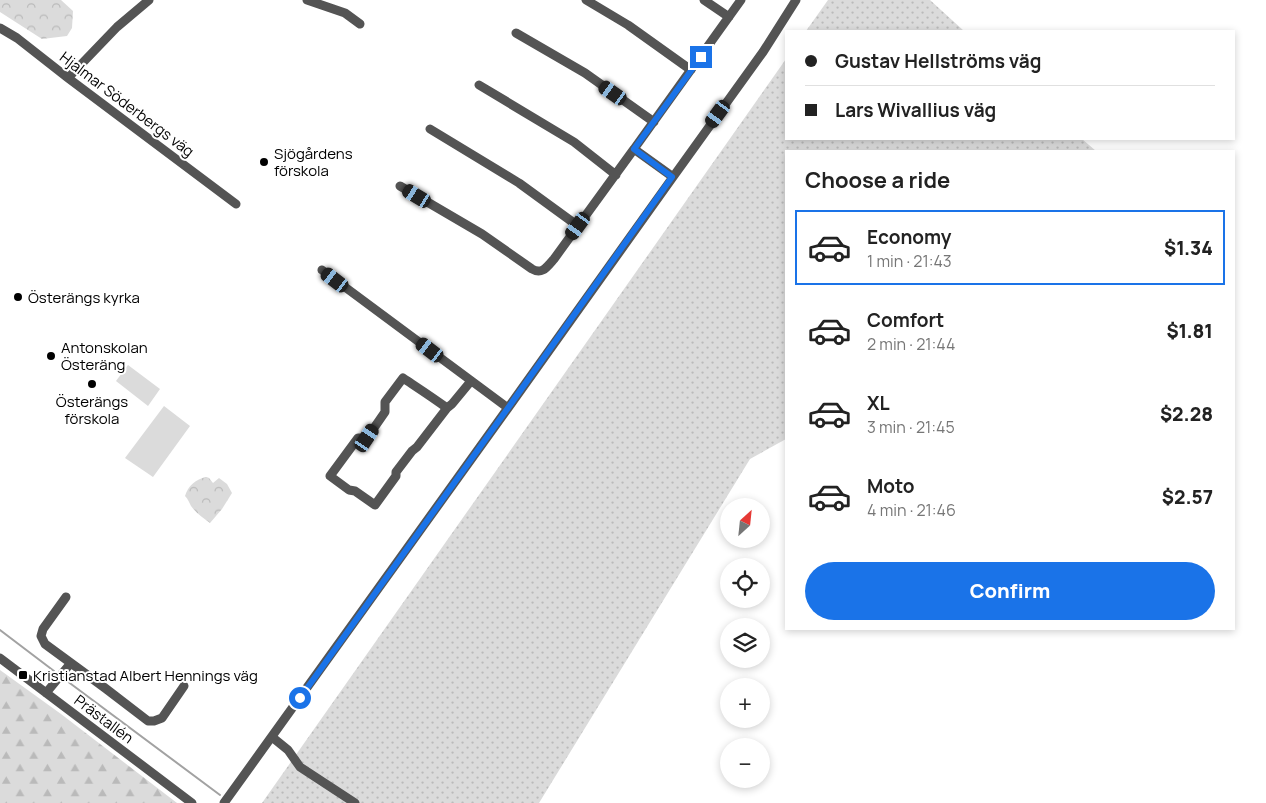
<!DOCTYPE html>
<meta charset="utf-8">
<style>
body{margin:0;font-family:Manrope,sans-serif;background:#f6f6f6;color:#222;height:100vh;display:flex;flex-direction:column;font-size:19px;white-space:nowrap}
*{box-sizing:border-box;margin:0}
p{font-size:16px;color:#767676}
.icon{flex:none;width:28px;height:28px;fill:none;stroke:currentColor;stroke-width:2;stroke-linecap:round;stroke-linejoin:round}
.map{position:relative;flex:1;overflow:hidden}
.sheet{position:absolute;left:785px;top:150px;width:450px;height:480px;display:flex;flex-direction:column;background:#fff;border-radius:0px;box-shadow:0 2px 8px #0003}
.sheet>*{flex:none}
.banner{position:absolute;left:785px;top:30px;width:450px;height:110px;border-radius:0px;box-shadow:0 2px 8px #0003;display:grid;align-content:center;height:110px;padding:0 20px;background:#fff}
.needle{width:32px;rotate:27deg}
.buttons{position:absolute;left:720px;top:498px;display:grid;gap:10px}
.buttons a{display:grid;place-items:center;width:50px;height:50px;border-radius:50%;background:#fff;box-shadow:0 2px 8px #0003;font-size:25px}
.end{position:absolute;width:22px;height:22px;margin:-11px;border:6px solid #1a73e8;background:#fff;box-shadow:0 0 0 2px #fff}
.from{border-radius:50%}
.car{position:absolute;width:15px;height:30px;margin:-15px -8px;border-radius:6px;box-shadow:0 0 4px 1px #0007;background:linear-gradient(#222 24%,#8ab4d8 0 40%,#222 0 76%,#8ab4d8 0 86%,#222 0)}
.banner b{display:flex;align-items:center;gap:18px;height:48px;font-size:19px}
.banner b+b{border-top:1px solid #e0e0e0}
.banner i{width:12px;height:12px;background:#222}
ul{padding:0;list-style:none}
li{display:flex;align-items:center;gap:15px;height:75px;margin:0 10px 8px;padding:0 10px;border:2px solid transparent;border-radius:0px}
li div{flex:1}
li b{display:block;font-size:19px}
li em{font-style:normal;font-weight:800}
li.selected{border-color:#1a73e8}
li>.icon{width:45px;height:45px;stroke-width:1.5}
h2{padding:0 20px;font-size:22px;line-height:60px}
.primary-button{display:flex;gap:10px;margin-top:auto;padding:10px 20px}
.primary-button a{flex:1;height:58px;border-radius:30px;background:#1a73e8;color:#fff;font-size:20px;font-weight:800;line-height:58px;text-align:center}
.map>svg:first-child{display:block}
.grass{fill:url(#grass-dots)}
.forest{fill:url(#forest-firs)}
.park{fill:url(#park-crowns)}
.pitch{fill:#dbdbdb}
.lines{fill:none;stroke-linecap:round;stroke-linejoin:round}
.stream{stroke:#a2a2a2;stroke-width:2}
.minor{stroke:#545454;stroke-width:9}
.route{stroke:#1a73e8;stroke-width:6}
.poi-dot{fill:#000;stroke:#fff;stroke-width:2}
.labels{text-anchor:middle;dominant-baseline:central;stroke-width:4;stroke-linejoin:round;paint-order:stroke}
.street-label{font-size:15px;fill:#000;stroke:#fff}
.poi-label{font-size:15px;fill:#000;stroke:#fff;text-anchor:start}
</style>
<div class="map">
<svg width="1266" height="803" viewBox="0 0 1266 803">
<defs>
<pattern id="grass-dots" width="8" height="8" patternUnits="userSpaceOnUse" patternTransform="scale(1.25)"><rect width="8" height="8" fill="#dbdbdb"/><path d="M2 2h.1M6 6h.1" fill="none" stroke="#bababa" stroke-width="1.8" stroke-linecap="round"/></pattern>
<pattern id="forest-firs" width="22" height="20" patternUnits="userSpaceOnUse" patternTransform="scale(1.25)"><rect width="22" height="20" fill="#dbdbdb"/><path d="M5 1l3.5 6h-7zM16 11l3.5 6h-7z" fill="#bababa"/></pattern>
<pattern id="park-crowns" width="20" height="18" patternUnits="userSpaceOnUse" patternTransform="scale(1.25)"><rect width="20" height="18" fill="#dbdbdb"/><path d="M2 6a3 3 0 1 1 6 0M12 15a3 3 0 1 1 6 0" fill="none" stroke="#bababa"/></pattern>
</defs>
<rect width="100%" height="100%" fill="#fff"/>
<path class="grass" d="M828,0H930L964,31H806Z
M786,59V139H1082L1096,151H786V439L750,459L539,803H262Z"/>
<path class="forest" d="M0,670L61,714L177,803H0Z"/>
<path class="park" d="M0,0H61L73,11L72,28L67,36L42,39L0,12Z
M206,477L209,478L213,483L219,478L227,484L232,493L222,509L210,523C203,518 196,513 191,506C189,502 188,499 185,496C188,486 196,479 206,477Z"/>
<path class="pitch" d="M128,365L160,389L148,406L116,381Z
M164,406L190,426L153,477L125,458Z"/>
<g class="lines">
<path class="stream" d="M0,630L54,671
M67,681L220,795"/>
<path class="minor" d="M307,0L345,13L360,24
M586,0L628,25L691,70
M704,0L729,17
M0,28L17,38L68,78L236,204
M516,33L585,73L654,122
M68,78L117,27L149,0
M479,85L574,142L616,175
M430,129L519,183L578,226
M634,149L741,0
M400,186L482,234L532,269C542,275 547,267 554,259L634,149L673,177
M322,270L508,408
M447,408C432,397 418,388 403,378L385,402V412L367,438H358L330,476L349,490L355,491L375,505L396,476V472L412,451L417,447L447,408L452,404L471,381
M66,597L43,629L41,636L45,644L105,688L148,721H154L162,718L184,686
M0,658L192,803
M46,693L70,664
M272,737L288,750L300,767L355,803
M224,803L508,408L673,177L763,52L796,0"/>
</g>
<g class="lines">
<path class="route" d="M300,698L508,408L672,177L634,149L701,57"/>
</g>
<g class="poi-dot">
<circle cx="264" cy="162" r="5"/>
<circle cx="18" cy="297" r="5"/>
<circle cx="51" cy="356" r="5"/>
<circle cx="92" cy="384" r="5"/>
<rect x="18" y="670" width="10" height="10" rx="2.5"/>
</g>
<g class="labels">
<g class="street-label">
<text transform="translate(127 104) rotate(37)">Hjalmar Söderbergs väg</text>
<text transform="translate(104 719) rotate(37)">Prästallén</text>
</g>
<g class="poi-label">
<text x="274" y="153">Sjögårdens<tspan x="274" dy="17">förskola</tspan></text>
<text x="28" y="297">Österängs kyrka</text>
<text x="61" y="347">Antonskolan<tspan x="61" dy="17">Österäng</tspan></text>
<text x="92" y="401" text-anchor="middle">Österängs<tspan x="92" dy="17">förskola</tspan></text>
<text x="33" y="675">Kristianstad Albert Hennings väg</text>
</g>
</g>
</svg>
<div class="buttons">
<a><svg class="needle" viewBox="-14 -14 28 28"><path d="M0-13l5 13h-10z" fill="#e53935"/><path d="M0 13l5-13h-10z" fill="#767676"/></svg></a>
<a><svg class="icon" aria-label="locate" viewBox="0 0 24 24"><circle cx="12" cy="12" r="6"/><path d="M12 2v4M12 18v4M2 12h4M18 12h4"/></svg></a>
<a><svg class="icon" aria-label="layers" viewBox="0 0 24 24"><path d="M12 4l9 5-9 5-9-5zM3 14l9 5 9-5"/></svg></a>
<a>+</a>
<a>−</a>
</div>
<i class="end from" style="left:300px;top:698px"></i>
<i class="end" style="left:701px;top:57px"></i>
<i class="car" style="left:613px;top:93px;rotate:305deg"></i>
<i class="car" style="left:718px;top:114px;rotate:216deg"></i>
<i class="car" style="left:417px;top:196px;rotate:301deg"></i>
<i class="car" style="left:578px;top:226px;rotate:216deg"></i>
<i class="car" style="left:335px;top:280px;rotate:307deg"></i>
<i class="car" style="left:430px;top:350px;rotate:307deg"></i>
<i class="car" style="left:367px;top:438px;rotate:34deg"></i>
<div class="banner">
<b><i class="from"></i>Gustav Hellströms väg</b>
<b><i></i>Lars Wivallius väg</b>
</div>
<section class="sheet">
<h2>Choose a ride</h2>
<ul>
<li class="selected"><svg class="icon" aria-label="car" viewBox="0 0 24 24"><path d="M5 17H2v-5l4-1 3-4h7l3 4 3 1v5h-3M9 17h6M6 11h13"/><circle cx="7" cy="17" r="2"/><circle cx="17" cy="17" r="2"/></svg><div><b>Economy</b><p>1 min · 21:43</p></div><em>$1.34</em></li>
<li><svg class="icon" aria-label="car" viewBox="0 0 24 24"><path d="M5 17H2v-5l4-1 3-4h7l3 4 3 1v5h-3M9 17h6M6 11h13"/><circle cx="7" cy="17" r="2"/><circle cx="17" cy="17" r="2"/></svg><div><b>Comfort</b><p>2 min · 21:44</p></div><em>$1.81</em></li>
<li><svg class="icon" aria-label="car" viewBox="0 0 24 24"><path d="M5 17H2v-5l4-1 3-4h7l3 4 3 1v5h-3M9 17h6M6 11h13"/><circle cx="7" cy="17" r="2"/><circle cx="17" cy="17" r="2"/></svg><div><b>XL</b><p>3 min · 21:45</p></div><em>$2.28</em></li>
<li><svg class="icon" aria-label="car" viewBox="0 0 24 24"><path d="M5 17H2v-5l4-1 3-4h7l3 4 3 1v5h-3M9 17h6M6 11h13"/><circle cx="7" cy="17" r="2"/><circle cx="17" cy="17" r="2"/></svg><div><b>Moto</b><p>4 min · 21:46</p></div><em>$2.57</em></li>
</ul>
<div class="primary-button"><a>Confirm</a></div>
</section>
</div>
